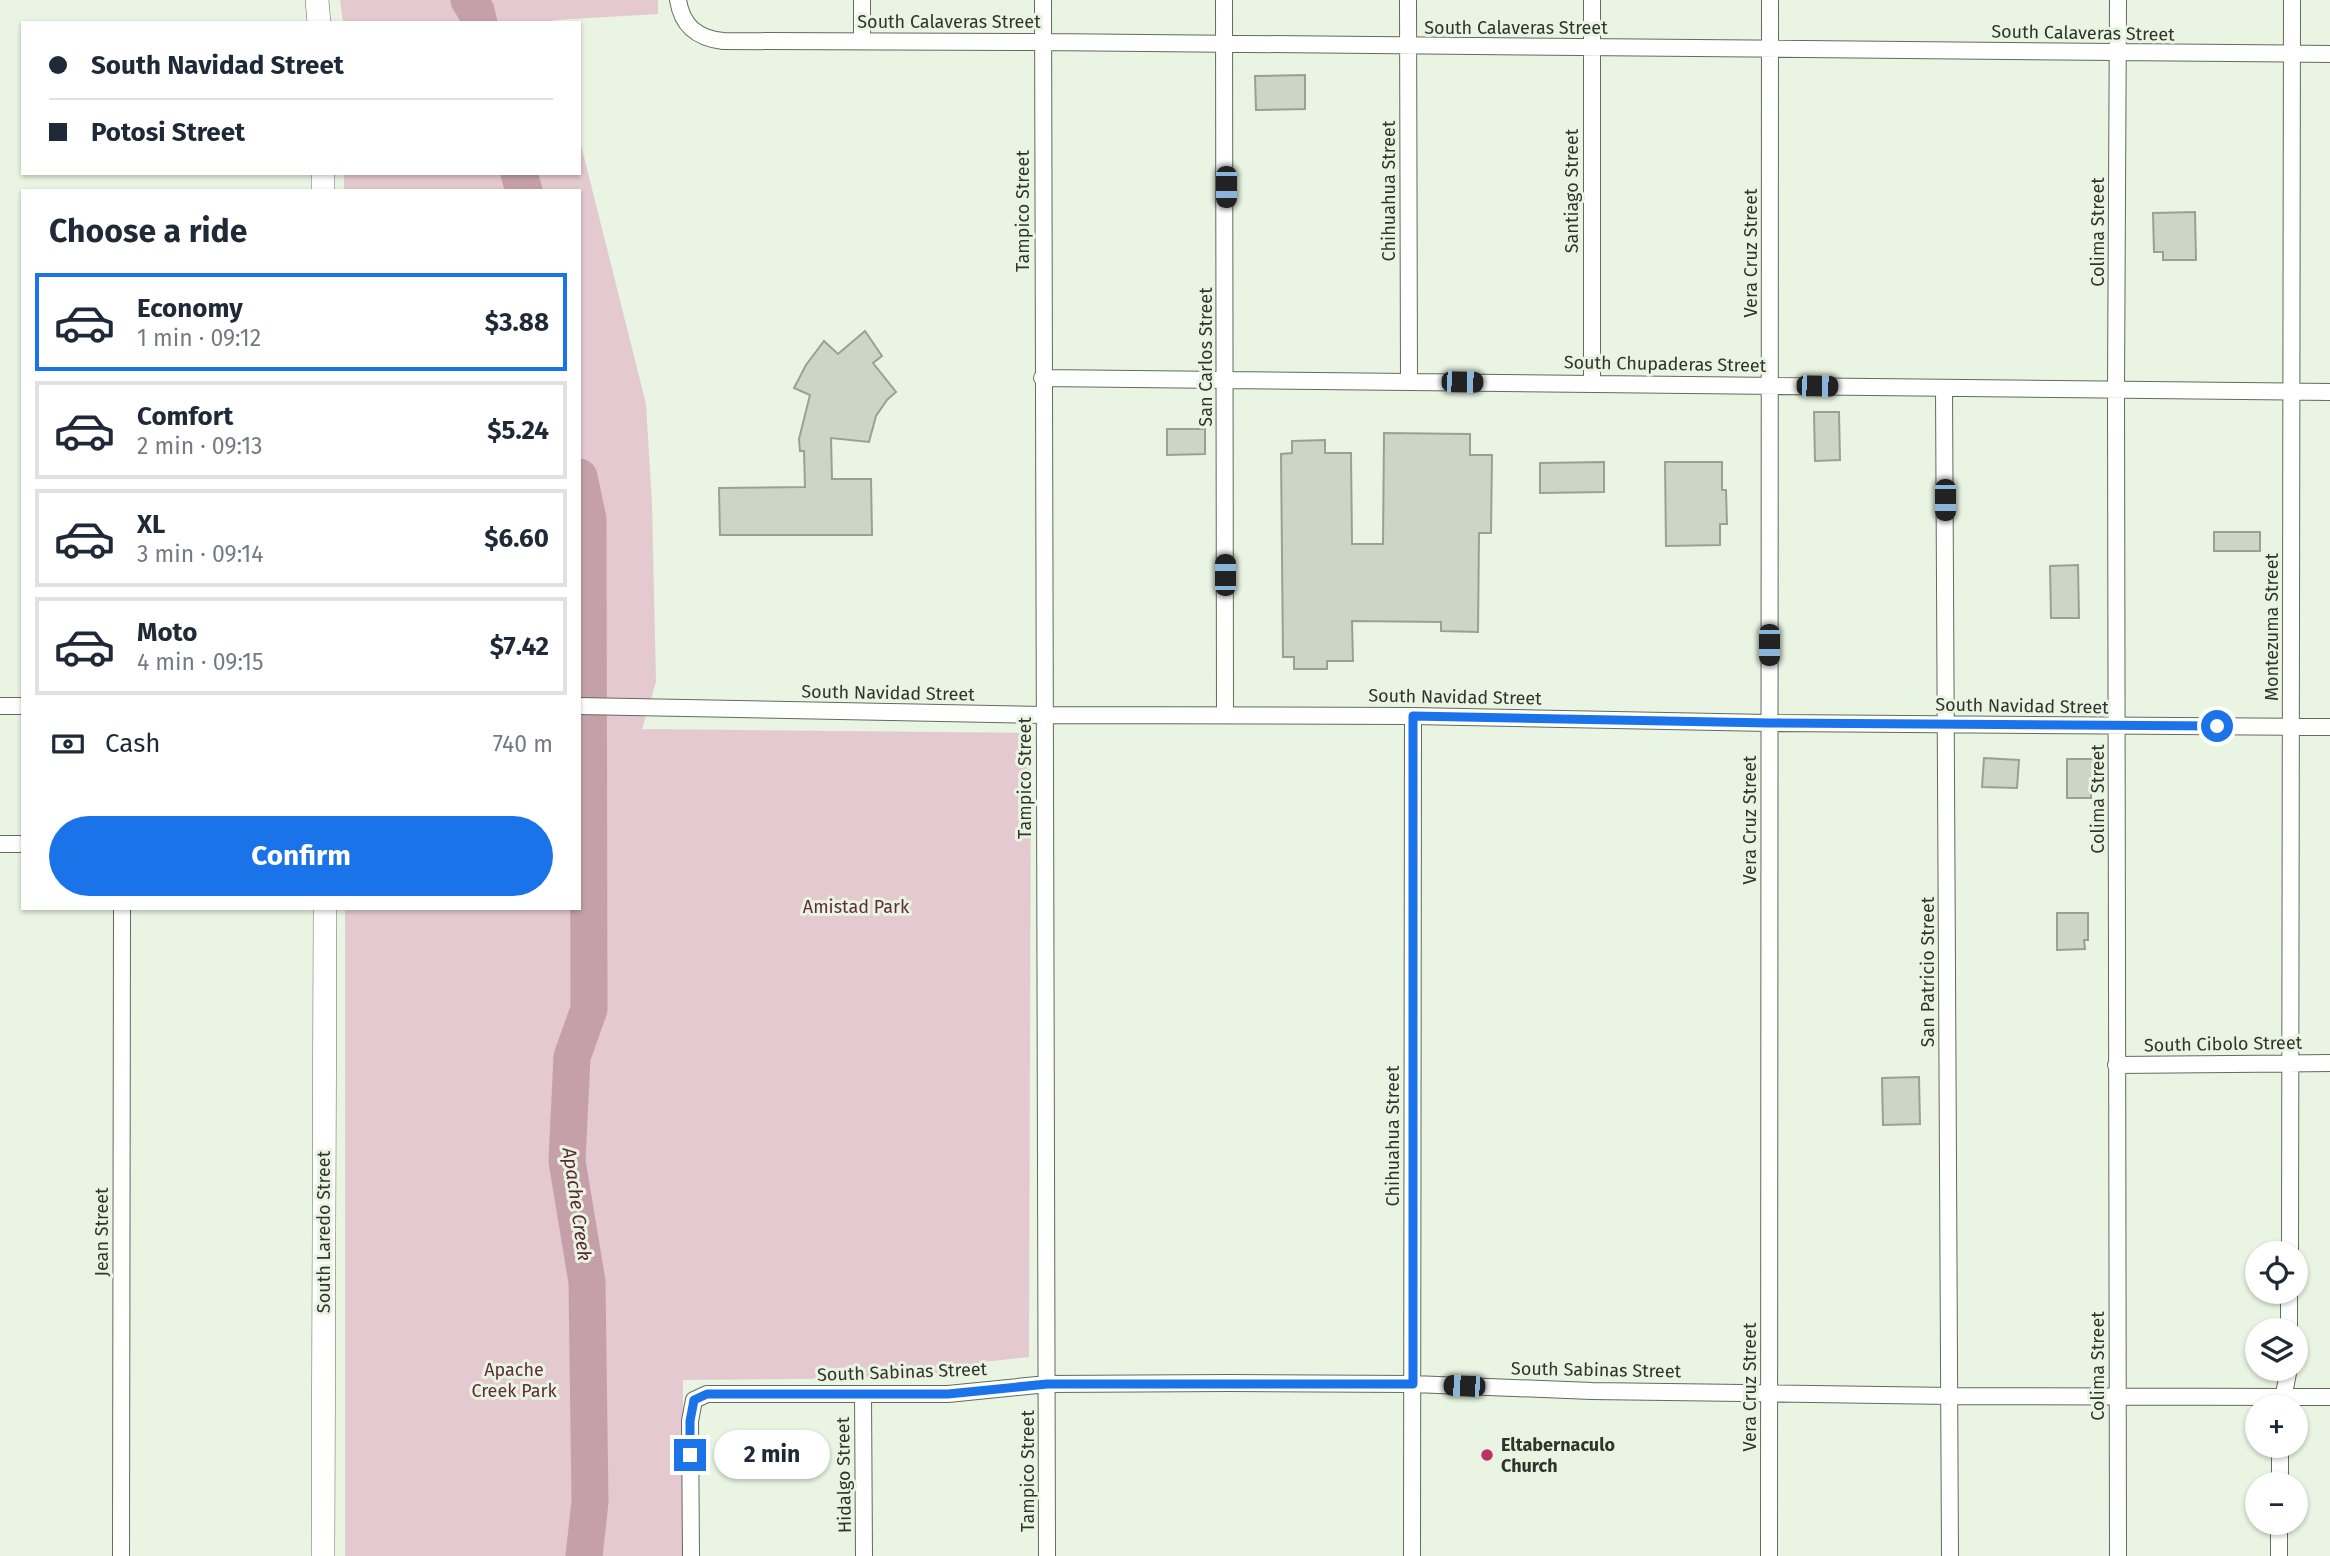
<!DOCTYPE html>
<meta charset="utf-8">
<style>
body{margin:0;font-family:"Fira Sans",sans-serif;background:#f6f6f7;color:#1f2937;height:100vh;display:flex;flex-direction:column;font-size:26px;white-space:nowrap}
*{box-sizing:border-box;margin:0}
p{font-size:23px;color:#747a83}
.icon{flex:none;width:38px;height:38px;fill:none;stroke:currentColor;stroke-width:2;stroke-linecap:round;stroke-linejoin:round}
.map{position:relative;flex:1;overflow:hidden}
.side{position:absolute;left:21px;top:189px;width:560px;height:721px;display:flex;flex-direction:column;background:#fff;border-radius:0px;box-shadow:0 2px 5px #0004}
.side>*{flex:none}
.top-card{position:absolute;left:21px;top:21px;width:560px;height:154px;border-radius:0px;box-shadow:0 2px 5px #0004;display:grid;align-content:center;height:154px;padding:0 28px;background:#fff}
.controls{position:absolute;left:2245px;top:1241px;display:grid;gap:14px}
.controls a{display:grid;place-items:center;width:63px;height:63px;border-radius:50%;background:#fff;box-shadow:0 2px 5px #0004;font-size:35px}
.end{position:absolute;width:32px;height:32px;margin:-16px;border:9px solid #1a73e8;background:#fff;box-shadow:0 0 0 4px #fff}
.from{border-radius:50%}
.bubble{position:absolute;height:49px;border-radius:24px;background:#fff;box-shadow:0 2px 5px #0004;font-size:23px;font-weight:700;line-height:49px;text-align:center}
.car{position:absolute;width:21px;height:42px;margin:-21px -10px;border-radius:9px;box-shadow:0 0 5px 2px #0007;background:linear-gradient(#222 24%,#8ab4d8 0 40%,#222 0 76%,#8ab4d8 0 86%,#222 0)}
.top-card b{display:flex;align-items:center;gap:24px;height:66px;font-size:26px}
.top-card b+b{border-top:2px solid #e0e1e3}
.top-card i{width:18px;height:18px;background:#1f2937}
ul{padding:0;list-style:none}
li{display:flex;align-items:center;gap:21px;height:98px;margin:0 14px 10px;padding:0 14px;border:4px solid #e0e1e3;border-radius:0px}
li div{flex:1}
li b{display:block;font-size:26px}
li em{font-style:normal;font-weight:700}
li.current{border-color:#1a73e8}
li>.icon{width:63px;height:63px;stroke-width:1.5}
h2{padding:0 28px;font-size:32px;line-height:84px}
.pay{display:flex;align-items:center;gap:18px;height:77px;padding:0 28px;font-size:26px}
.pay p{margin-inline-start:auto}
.cta{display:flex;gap:14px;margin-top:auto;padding:14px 28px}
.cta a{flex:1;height:80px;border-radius:42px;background:#1a73e8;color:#fff;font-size:28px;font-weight:700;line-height:80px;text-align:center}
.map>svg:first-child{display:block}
.green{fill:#e5c9d0}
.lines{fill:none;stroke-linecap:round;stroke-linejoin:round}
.river{stroke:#c6a0a9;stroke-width:37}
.building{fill:#cbd6c4;stroke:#98a291;stroke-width:2}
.minor-casing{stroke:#626b5c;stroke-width:18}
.secondary-casing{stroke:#626b5c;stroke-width:24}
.minor{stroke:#fff;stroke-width:16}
.secondary{stroke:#fff;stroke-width:23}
.route{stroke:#1a73e8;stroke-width:9}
.poi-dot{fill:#bd3167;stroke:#e9f4e2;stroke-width:2.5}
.labels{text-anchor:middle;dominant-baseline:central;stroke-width:6;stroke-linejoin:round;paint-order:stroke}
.street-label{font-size:18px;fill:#30342d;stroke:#e9f4e2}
.park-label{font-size:18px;fill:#602c3c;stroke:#e9f4e2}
.poi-label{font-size:18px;font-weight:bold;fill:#30342d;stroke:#e9f4e2;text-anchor:start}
.water-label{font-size:19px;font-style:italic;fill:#5b2838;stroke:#e9f4e2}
</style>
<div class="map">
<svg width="2330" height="1556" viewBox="0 0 2330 1556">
<rect width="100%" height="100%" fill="#e9f4e2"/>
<path class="green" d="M340,0H658V14L553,20V23H343Z
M579,137L646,404L652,504L656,682L642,729L1031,733L1029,1357L982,1362L922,1378L683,1380V1556H345V908H579V191H344V173H579Z"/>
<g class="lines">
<path class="river" d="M469,0L476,11L479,23
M519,173L524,191
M579,477L588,519L589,1009L572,1057L567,1161L587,1282L590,1502L584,1556"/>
</g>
<path class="building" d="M1305,75V109L1256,110L1255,76Z
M2195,212L2196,260H2163V252H2154L2153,213Z
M865,331L882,356L873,363L896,392L887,400L876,416L869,442L831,438L832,479H871L872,535H720L719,488L805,487L804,451H800L799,439L810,395L794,388L806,365L824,341L838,354Z
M1814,412H1839L1840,460L1815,461Z
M1167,429H1205V454L1167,455Z
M1384,433L1470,434V455H1492L1491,533H1479L1478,632L1441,631V622L1352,621L1353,661H1327V669H1294V657H1283L1281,454L1292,453V441L1325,440V453H1351L1352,544H1383Z
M1604,462V492L1540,493V463Z
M1665,462H1722V490H1726L1727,524H1720V545L1666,546Z
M2214,532H2260V551H2214Z
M2078,565L2079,618H2051L2050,566Z
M1984,758L2019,760L2017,788L1982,787Z
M2067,759H2094V781H2091V798H2067Z
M2057,913H2088V940H2084L2085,949L2057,950Z
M1919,1077L1920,1124L1883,1125L1882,1078Z"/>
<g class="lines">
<g class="minor-casing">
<path id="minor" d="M678,0C682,26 697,38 723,41L1043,42L2330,54
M862,0V41
M1043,0L1047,1556
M1224,0L1225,715
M1408,0L1409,381
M1592,0V383
M1042,378L2330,392
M1944,388L1950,1556
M0,706H23
M579,706L1044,715L1413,716L1769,723L2330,727
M0,844H23
M2116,1065L2330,1063
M2290,1253L2292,0
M2289,1330V1292
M863,1394L864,1556
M2282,1404L2289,1368
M2280,1484V1446
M121,1556L122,908
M691,1556L690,1421L694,1400L707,1394H948L1047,1384L1229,1383L1413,1384L1592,1391L1951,1396L2330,1397
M1412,1556L1413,716
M1769,1556L1770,0
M2118,1556L2116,390L2118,0
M2279,1556V1522"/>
</g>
<g class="secondary-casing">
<path id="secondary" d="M317,0L319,23
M323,173V191
M323,1556L325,908"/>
</g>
<use href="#minor" class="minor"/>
<use href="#secondary" class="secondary"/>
</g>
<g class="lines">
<path class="route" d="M690,1455V1421L694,1400L707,1394H948L1047,1384H1413V716L1769,723L2217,726"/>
</g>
<circle class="poi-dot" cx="1487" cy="1455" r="7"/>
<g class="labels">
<g class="street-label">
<text x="949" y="22">South Calaveras Street</text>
<text x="1516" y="28">South Calaveras Street</text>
<text transform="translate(2083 33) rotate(1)">South Calaveras Street</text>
<text transform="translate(1389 191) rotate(-90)">Chihuahua Street</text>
<text transform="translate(1572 191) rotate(-90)">Santiago Street</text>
<text transform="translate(1023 211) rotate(-90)">Tampico Street</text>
<text transform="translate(2098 232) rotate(-90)">Colima Street</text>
<text transform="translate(1751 253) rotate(-90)">Vera Cruz Street</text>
<text transform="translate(1206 357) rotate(-90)">San Carlos Street</text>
<text transform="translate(1665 364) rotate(1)">South Chupaderas Street</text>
<text transform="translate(2272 627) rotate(-90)">Montezuma Street</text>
<text transform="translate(888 693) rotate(1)">South Navidad Street</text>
<text transform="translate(1455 697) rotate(1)">South Navidad Street</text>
<text transform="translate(2022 706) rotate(1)">South Navidad Street</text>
<text transform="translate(1025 778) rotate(-90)">Tampico Street</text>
<text transform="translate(2098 799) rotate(-90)">Colima Street</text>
<text transform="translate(1750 820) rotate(-90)">Vera Cruz Street</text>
<text transform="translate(1928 972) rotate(-90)">San Patricio Street</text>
<text transform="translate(2223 1044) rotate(-1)">South Cibolo Street</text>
<text transform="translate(1393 1136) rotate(-90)">Chihuahua Street</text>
<text transform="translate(102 1232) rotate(-90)">Jean Street</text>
<text transform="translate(324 1232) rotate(-90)">South Laredo Street</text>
<text transform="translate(2098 1366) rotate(-90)">Colima Street</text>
<text transform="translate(1596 1370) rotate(1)">South Sabinas Street</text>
<text transform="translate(902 1372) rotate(-2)">South Sabinas Street</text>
<text transform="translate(1750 1387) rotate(-90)">Vera Cruz Street</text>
<text transform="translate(1028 1471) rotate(-90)">Tampico Street</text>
<text transform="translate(844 1475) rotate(-91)">Hidalgo Street</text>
</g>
<g class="park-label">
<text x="856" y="907">Amistad Park</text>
<text x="514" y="1370">Apache<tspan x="514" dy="21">Creek Park</tspan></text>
</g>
<g class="poi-label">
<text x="1501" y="1445">Eltabernaculo<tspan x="1501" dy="21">Church</tspan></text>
</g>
<g class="water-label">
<text transform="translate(577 1204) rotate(82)">Apache Creek</text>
</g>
</g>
</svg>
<div class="controls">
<a><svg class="icon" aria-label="locate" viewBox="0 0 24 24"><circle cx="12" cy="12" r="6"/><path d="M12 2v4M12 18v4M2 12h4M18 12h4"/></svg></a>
<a><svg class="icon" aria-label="layers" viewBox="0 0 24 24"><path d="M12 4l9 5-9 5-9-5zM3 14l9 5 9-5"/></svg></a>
<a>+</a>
<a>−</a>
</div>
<i class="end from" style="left:2217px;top:726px"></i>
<i class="end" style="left:690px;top:1455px"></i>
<div class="bubble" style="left:714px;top:1430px;width:116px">2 min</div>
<i class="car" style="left:1226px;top:187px;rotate:180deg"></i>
<i class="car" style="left:1462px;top:382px;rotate:91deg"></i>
<i class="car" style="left:1817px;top:386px;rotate:91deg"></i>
<i class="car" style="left:1945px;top:500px;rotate:180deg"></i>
<i class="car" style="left:1225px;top:575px;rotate:0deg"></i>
<i class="car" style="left:1769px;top:645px;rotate:180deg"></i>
<i class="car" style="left:1464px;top:1386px;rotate:272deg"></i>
<div class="top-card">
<b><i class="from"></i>South Navidad Street</b>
<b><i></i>Potosi Street</b>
</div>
<section class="side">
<h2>Choose a ride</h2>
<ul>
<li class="current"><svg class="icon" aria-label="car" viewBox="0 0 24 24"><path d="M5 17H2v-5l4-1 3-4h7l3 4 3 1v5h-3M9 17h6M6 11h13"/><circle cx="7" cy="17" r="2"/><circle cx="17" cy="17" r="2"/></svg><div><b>Economy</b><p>1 min · 09:12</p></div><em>$3.88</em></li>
<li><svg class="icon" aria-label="car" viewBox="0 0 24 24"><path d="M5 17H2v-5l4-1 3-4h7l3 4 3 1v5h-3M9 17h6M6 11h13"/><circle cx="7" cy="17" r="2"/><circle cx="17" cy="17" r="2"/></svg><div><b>Comfort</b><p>2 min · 09:13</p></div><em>$5.24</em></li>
<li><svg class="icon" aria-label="car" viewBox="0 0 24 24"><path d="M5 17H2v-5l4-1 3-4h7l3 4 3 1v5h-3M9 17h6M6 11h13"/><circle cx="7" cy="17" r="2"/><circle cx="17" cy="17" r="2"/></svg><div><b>XL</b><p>3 min · 09:14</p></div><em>$6.60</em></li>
<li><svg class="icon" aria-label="car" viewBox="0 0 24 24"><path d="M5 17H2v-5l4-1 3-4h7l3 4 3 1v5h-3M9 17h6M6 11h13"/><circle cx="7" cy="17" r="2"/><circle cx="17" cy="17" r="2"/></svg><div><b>Moto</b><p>4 min · 09:15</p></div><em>$7.42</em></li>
</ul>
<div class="pay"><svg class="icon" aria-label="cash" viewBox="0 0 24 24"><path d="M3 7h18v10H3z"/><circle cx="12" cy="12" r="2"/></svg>Cash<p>740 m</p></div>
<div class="cta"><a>Confirm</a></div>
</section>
</div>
